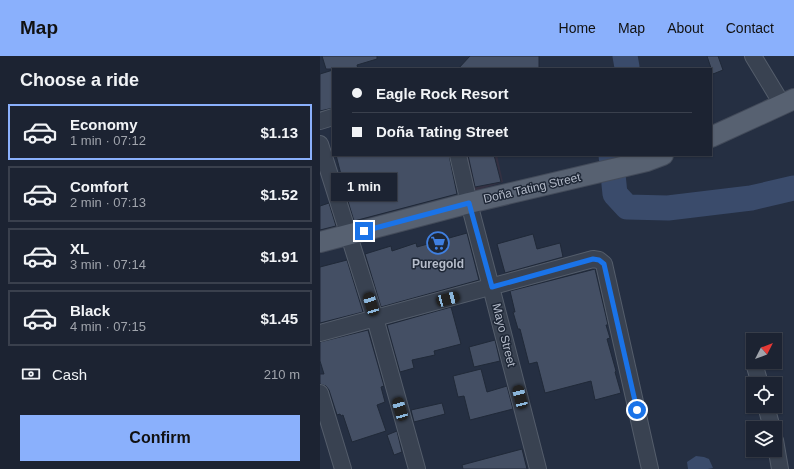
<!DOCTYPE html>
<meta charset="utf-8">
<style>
body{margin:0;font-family:Helvetica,sans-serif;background:#292f3e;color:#f1f3f6;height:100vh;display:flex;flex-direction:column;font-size:15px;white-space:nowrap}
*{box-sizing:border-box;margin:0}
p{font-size:13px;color:#a0a4ac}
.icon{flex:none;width:22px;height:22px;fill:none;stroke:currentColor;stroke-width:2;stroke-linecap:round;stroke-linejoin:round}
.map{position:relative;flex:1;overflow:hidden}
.panel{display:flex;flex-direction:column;background:#1c2332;width:320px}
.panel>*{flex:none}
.top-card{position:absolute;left:12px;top:12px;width:380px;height:88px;border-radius:0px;box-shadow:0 1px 3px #0004,0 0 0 1px #3a404d;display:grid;align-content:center;height:88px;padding:0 20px;background:#1c2332}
.needle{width:26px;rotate:48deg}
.tools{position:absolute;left:426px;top:277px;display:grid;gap:8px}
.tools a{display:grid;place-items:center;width:36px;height:36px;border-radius:0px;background:#1c2332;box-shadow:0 1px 3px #0004,0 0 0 1px #3a404d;font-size:20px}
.end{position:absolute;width:18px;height:18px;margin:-9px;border:5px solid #1a73e8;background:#fff;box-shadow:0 0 0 2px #fff}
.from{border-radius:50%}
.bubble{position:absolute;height:28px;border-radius:0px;background:#1c2332;box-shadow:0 1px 3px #0004,0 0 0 1px #3a404d;font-size:13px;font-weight:600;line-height:28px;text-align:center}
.car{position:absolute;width:12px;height:24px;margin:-12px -6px;border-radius:5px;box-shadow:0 0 3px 1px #0007;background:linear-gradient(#222 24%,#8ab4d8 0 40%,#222 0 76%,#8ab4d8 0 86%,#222 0)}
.top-card b{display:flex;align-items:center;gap:14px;height:38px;font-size:15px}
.top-card b+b{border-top:1px solid #3a404d}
.top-card i{width:10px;height:10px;background:#f1f3f6}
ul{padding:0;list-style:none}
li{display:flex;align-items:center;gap:12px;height:56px;margin:0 8px 6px;padding:0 12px;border:2px solid #3a404d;border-radius:0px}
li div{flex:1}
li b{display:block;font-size:15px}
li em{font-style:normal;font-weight:600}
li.selected{border-color:#8ab0fc}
li>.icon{width:36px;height:36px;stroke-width:1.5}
h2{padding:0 20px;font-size:18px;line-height:48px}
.pay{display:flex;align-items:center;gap:10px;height:44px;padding:0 20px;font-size:15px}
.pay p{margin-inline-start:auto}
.cta{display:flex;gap:8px;margin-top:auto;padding:8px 20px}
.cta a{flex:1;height:46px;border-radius:0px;background:#8ab0fc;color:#111;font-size:16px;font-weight:600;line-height:46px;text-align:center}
header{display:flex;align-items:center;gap:24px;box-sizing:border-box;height:56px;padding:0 20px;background:#8ab0fc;color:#111}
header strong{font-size:19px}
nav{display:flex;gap:22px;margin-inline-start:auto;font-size:14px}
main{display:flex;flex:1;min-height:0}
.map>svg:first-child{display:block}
.medical{fill:#343142}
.water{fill:#3a4b6b}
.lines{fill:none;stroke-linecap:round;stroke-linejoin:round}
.river{stroke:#3a4b6b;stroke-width:25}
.building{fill:#444f64;stroke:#202938}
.minor-casing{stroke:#545d6b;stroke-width:18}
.major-casing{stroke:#434b5a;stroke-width:22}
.minor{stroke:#394251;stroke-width:16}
.major{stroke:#576171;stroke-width:20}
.route{stroke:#1a73e8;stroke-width:5}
.labels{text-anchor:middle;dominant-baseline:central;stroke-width:3;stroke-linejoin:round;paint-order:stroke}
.street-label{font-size:12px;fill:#b6bdcb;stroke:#1e2736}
.poi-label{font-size:12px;font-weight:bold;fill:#b6bdcb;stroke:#1e2736}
</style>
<header>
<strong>Map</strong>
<nav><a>Home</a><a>Map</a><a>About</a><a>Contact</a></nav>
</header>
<main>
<section class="panel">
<h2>Choose a ride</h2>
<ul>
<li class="selected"><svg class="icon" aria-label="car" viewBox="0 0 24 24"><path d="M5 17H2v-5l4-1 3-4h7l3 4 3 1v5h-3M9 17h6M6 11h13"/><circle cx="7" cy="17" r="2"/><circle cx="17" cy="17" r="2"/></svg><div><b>Economy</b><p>1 min · 07:12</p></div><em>$1.13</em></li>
<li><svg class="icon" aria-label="car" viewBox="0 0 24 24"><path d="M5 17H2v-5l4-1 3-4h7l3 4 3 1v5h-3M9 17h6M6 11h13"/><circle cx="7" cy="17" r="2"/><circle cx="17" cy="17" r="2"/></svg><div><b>Comfort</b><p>2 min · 07:13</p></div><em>$1.52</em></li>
<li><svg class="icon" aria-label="car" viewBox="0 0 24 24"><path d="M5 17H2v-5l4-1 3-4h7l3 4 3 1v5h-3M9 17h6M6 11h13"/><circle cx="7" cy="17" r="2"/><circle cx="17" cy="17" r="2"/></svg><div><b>XL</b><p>3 min · 07:14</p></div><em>$1.91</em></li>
<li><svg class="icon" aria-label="car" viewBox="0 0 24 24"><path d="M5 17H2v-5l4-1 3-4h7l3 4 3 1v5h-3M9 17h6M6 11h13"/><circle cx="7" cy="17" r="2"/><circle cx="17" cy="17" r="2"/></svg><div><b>Black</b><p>4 min · 07:15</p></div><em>$1.45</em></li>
</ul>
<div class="pay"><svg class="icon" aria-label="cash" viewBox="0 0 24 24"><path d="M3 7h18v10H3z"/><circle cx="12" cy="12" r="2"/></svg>Cash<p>210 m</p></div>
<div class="cta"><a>Confirm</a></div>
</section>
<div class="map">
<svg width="474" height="413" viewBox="0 0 474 413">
<rect width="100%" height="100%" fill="#252f42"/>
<path class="medical" d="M146,99H177L183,126L155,135Z"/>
<path class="water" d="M376,400L384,401L389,403L393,412L388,413H368L367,406Z"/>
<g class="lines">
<path class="river" d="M305,0L307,11V13
M291,99L295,138L307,151L348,152L431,142L474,132"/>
</g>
<path class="building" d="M2,0H57V3L37,9L38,13H6Z
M150,0H219V13H138Z
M387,0H398L403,14L393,18Z
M13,14V52L0,55V18Z
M16,99H129L137,138L34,165L27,142Z
M148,99H174L181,126L155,131Z
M9,147L16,170L0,174V150Z
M147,177L159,224L61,251L45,198L71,190L72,195L96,187L97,191Z
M213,178L217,193L240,187L243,201L185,217L177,188Z
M27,204L43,256L0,267V211Z
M275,213L288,269H286L290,282L287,283L296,315L295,316L301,337L275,344L271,325L225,337L217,306L209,308L200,273H198L193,256H195L190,235Z
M131,251L141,288L114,295L115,299L92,304L94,312L80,316L67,269Z
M48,274L64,330L61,331L65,346L57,349L66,375L32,386L23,359L21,360L20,358L17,359L9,334L6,330L0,328V318H4L0,305V286Z
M175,284L180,305L154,311L149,291Z
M161,313L167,336L187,330L193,353L150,364L144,340L138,341L133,320Z
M122,347L125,358L94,366L91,354Z
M77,375L82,396L74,399L67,379Z
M202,393L207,413H143L142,409Z"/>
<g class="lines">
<g class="minor-casing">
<path id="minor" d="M433,0L462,48
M0,65L13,61
M0,88L55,262L97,413
M138,99L149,147L171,231L218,413
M0,277L273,203L279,204L284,208L330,413
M434,307L440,328
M0,337L23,413
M446,350L452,372
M455,384L460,413"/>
</g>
<g class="major-casing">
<path id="major" d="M391,81L474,43
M0,186L149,147L327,105L343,99"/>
</g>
<use href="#minor" class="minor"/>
<use href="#major" class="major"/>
</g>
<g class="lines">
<path class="route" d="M44,175L149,147L172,231L273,203L279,204L284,208L317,354"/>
</g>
<defs>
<g id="supermarket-ring" transform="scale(1.15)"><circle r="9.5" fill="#1e2736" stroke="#3f7fe0" stroke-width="1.5"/><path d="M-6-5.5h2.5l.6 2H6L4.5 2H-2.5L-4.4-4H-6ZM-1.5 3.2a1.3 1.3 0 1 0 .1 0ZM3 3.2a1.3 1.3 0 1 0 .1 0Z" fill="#3f7fe0"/></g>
</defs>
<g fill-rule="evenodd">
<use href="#supermarket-ring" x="118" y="187"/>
</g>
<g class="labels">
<g class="street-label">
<text transform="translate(212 132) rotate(-13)">Doña Tating Street</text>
<text transform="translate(184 279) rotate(76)">Mayo Street</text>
</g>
<g class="poi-label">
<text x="118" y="208">Puregold</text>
</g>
</g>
</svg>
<div class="tools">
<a><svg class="needle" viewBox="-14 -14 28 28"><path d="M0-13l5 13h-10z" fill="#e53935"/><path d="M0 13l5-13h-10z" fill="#a0a4ac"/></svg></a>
<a><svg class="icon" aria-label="locate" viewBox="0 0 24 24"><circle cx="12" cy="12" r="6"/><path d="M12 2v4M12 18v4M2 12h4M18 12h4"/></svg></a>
<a><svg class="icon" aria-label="layers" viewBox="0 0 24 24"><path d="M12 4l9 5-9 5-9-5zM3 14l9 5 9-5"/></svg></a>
</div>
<i class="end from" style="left:317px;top:354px"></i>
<i class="end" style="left:44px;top:175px"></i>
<div class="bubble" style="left:11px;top:117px;width:66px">1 min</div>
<i class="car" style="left:128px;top:243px;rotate:75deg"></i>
<i class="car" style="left:51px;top:248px;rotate:343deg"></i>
<i class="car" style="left:200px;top:341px;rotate:346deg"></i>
<i class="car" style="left:80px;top:353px;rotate:344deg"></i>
<div class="top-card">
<b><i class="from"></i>Eagle Rock Resort</b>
<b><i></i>Doña Tating Street</b>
</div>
</div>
</main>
